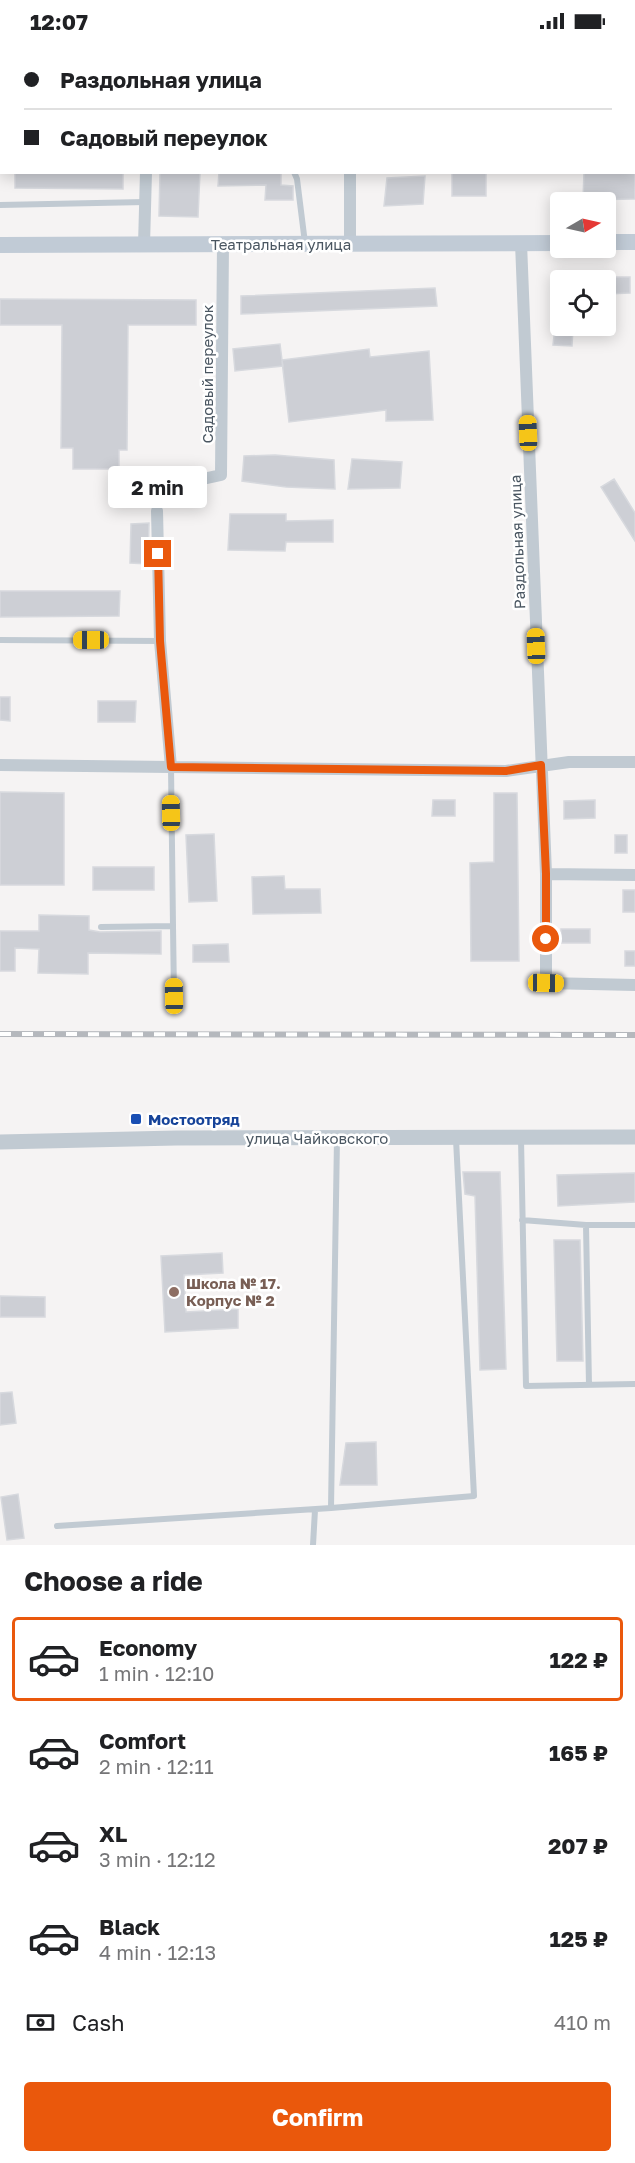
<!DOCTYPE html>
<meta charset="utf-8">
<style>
body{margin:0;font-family:"Golos Text",sans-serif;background:#f6f6f6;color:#202124;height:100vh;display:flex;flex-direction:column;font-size:22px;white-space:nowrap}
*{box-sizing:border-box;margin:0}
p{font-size:20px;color:#757577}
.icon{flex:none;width:33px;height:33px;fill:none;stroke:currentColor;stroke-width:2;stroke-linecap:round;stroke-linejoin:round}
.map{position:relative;height:1503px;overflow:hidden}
.drawer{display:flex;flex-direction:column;background:#fff;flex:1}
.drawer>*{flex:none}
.guide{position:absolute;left:0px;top:0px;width:636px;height:132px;box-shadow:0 3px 15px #0003;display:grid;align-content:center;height:132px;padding:0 24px;background:#fff}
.needle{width:39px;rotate:81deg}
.tools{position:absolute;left:550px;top:150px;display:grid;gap:12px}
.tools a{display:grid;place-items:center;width:66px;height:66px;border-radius:6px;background:#fff;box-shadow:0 3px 15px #0003;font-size:30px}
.end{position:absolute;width:27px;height:27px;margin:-14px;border:8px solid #ea580c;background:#fff;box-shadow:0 0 0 3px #fff}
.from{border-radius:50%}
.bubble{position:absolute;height:42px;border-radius:6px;background:#fff;box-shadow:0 3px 15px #0003;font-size:20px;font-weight:700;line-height:42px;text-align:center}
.car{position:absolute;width:18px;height:36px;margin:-18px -9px;border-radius:8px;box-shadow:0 0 4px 2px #0007;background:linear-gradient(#f5c518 24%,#345 0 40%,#f5c518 0 76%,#345 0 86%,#f5c518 0)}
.guide b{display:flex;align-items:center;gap:21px;height:57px;font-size:22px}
.guide b+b{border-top:2px solid #e0e0e0}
.guide i{width:15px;height:15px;background:#202124}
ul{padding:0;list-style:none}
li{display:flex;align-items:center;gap:18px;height:84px;margin:0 12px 9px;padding:0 12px;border:3px solid transparent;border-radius:6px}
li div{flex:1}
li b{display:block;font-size:22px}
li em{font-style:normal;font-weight:700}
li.current{border-color:#ea580c}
li>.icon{width:54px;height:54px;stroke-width:1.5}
h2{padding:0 24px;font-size:27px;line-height:72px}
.pay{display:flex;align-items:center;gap:15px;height:66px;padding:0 24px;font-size:22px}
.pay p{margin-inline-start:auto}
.primary-button{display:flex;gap:12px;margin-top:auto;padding:12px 24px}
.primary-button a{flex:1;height:69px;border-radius:6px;background:#ea580c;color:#fff;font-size:24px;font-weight:700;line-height:69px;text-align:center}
.status{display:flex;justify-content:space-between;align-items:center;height:42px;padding:0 30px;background:#fff;direction:ltr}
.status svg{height:16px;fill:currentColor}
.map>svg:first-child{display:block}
.building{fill:#cdcfd5;stroke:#d7d9de;stroke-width:1.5}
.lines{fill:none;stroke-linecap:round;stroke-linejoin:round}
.service{stroke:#c1cad2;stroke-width:6}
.minor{stroke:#c1cad2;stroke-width:12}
.tertiary{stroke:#c1cad2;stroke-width:15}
.secondary{stroke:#c1cbd6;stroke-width:16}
.rail-casing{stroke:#b5b8bd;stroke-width:6}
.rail{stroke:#fff;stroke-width:4;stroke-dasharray:11;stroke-linecap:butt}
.route{stroke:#ea580c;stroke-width:8}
.transit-dot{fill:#1a4fb4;stroke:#fff;stroke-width:2}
.education-dot{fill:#8d6e63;stroke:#fff;stroke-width:2}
.labels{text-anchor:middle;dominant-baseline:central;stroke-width:5;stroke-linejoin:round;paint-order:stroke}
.street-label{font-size:15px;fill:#4a5661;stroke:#fff}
.transit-label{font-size:15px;font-weight:bold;fill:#164399;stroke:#fff;text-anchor:start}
.education-label{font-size:15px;font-weight:bold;fill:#785e54;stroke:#fff;text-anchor:start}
</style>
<div class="status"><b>12:07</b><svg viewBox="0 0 49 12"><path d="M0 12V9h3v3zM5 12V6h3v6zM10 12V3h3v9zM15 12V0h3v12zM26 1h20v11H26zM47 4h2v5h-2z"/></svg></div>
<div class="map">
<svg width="635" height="1503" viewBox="0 0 635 1503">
<rect width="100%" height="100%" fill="#f5f3f3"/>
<path class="building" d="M15,130H123V147L15,146Z
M160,130H200L198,175L159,174Z
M219,130H281V143L293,144V158H265L266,143L218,144Z
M452,130H486V154H452Z
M584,130H635V157L583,158Z
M425,134L423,162L384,164L387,136Z
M606,235H630V251L606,252Z
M435,246L437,264L241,272V254Z
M0,257L196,258V283H128L127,408H119V427H73V406H61L62,283H0Z
M555,285L573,286L572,304L553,303Z
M280,302L282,318L369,307L370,315L429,309L433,378L386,379V368L289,380L282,319L283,324L235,329L233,307Z
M275,413L334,418L335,447L286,445L242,439L244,414Z
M352,417L402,420L400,446L348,447Z
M614,437L635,471V499L601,445Z
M122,440H148V457H122Z
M230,472H286V479L333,478V500H286L285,509L228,508Z
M149,481L148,522L130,521L131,482Z
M0,549H120L119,574L0,575Z
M0,655H10V679L0,678Z
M98,659H136L135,680H98Z
M0,750L64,751V843H0Z
M494,751H517L519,919H471L470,821L494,820Z
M433,758H455V774H432Z
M595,758V776L564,777V759Z
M214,792L217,859L189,860L186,793Z
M615,793H627V811H615Z
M93,825H154V848H93Z
M284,834L285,847H320L321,871L253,872L252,835Z
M623,848H635V870H623Z
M39,873L89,874V888L100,890L161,889V912L88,911V932L38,931L39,907L15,906V929H0V889H39Z
M561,887H590V901H561Z
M228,902L229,920H193V903Z
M625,909H635V924H625Z
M463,1130H500L506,1327L480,1328L475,1154L465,1152Z
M635,1131V1160L558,1164L557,1133Z
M554,1198H580L583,1319H557Z
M222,1211L223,1231L184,1233L186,1270L238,1267V1286L165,1290L161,1214Z
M0,1254L45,1255V1275H0Z
M12,1350L16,1381L0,1383V1351Z
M376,1400L377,1443H340L346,1401Z
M18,1452L24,1496L7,1498L1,1455Z"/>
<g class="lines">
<path class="service" d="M279,2V0
M0,101H2
M294,130L297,137L305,201
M0,163L145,160
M0,598L160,599
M173,884L174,954
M101,885L173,884L171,725
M521,1097L526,1344L635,1342
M522,1178L586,1183H635
M586,1183L589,1343
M331,1466L474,1454L456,1097
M57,1484L331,1466L337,1097
M313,1503L315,1468"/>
<path class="minor" d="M350,0V2
M148,2V0
M350,130V202
M521,201L546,832V941L635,943
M144,203L146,130
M157,447L221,433L223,202
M157,469L160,599L171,725
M0,723L506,729L569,720H635
M546,832L635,833"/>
<path class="tertiary" d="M0,1100L176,1096L635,1095"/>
<path class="secondary" d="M606,200H635
M0,203L561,201"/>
<g class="rail-casing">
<path id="rail" d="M0,992L635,993"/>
</g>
<use href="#rail" class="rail"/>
</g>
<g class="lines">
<path class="route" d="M158,512L160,599L171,725L506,729L541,723L546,832V897"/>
</g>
<rect class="transit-dot" x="130" y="1071" width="12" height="12" rx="3"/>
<circle class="education-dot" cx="174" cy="1250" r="6"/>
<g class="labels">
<g class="street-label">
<text x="281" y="202">Театральная улица</text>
<text transform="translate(207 332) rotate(-90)">Садовый переулок</text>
<text transform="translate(517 500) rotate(-92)">Раздольная улица</text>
<text x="317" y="1096">улица Чайковского</text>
</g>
<g class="transit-label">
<text x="148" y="1077">Мостоотряд</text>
</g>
<g class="education-label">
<text x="186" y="1241">Школа № 17.<tspan x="186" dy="17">Корпус № 2</tspan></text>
</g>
</g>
</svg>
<div class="tools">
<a><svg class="needle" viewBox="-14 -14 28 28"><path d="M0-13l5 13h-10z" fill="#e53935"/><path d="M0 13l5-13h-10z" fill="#757577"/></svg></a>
<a><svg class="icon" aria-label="locate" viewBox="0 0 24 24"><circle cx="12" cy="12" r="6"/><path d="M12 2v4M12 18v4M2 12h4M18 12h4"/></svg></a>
</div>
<i class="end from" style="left:546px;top:897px"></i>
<i class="end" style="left:158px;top:512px"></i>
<div class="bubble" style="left:108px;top:424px;width:99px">2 min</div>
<i class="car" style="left:528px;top:391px;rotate:358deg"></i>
<i class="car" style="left:91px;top:598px;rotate:270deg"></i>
<i class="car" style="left:536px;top:604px;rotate:358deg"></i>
<i class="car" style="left:171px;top:771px;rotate:359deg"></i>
<i class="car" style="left:546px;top:941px;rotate:91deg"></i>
<i class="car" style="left:174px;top:954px;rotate:359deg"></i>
<div class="guide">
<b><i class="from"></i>Раздольная улица</b>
<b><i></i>Садовый переулок</b>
</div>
</div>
<section class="drawer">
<h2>Choose a ride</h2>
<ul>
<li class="current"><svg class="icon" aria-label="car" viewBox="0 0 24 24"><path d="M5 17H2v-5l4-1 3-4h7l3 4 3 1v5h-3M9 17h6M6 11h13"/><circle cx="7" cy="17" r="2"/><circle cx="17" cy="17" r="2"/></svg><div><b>Economy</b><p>1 min · 12:10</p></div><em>122 ₽</em></li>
<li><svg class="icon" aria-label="car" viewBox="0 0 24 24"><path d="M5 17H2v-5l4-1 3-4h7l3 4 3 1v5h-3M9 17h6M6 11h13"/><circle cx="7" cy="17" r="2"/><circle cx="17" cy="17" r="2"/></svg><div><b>Comfort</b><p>2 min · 12:11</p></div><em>165 ₽</em></li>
<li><svg class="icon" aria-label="car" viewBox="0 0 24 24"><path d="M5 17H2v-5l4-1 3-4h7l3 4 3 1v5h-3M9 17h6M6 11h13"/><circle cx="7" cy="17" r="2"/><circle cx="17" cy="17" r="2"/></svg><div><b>XL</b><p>3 min · 12:12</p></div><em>207 ₽</em></li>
<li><svg class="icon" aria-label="car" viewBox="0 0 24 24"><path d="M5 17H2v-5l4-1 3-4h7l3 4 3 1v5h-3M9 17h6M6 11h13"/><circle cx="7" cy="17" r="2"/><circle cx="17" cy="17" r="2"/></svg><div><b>Black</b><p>4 min · 12:13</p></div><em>125 ₽</em></li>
</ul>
<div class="pay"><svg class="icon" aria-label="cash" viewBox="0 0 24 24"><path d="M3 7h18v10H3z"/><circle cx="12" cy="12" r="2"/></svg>Cash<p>410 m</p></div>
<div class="primary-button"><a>Confirm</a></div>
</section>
